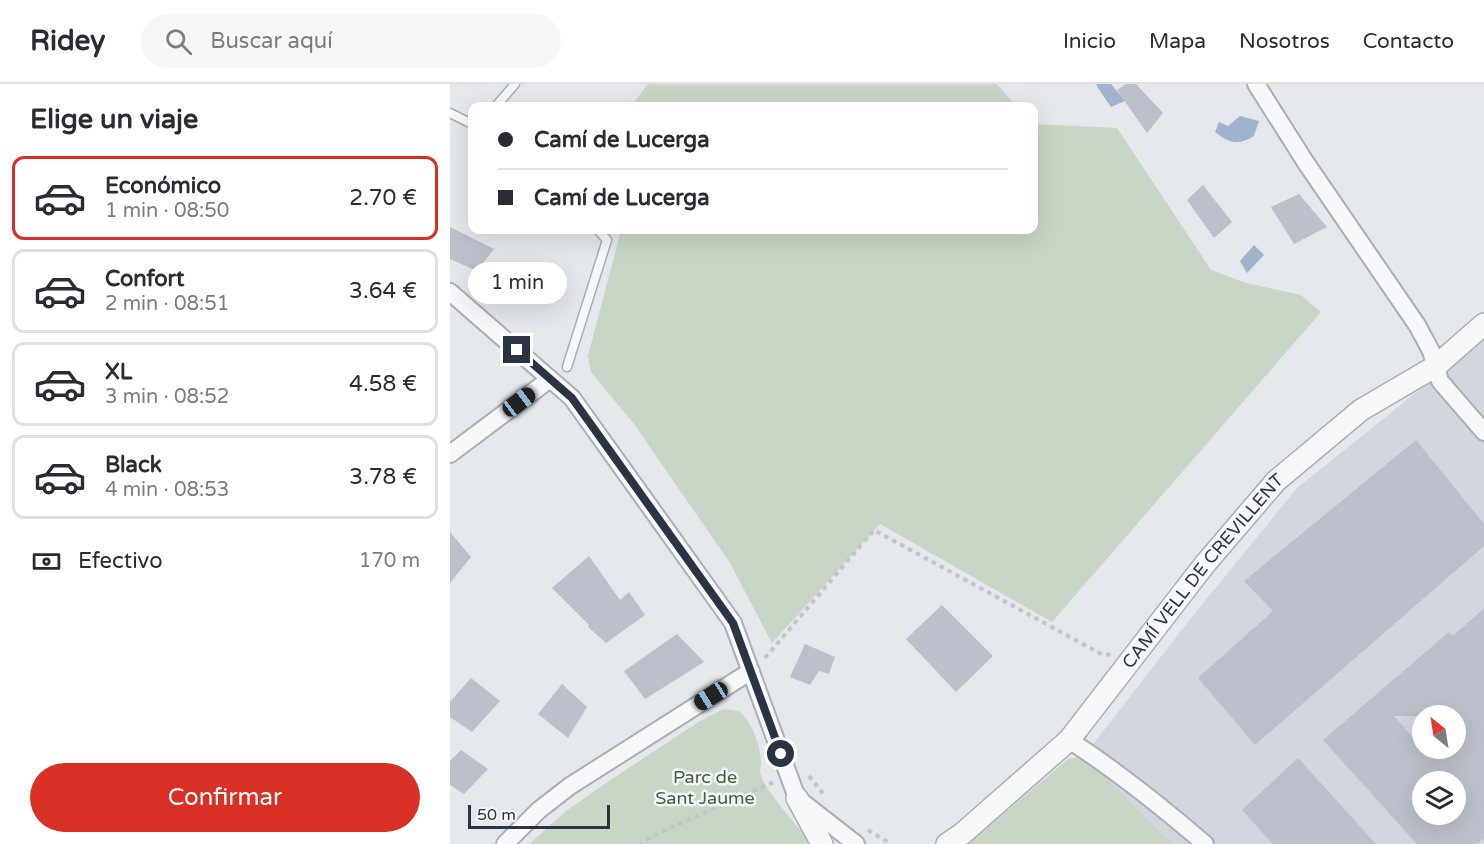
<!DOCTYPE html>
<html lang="es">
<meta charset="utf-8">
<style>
body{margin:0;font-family:"Varela Round",sans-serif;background:#f7f7f7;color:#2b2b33;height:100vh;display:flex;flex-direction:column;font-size:22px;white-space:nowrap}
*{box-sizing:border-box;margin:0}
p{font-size:20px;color:#7c7c81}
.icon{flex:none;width:33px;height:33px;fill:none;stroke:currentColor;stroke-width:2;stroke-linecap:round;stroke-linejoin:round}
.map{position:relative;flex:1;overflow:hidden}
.side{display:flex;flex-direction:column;background:#fff;width:450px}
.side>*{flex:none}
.top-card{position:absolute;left:18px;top:18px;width:570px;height:132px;border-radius:12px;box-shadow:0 6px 24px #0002;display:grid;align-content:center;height:132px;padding:0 30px;background:#fff}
.needle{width:39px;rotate:330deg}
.controls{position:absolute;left:962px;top:621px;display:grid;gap:12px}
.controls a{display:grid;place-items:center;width:54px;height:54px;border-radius:50%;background:#fff;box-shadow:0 6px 24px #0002;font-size:30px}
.scale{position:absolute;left:18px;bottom:15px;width:142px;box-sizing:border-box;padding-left:6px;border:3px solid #2b3445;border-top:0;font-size:16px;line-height:21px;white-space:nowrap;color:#2b3445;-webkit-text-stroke:4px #f4f6f9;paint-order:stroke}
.end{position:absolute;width:27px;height:27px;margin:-14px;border:8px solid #2b3445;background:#fff;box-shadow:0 0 0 3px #fff}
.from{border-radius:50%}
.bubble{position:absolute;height:42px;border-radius:21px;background:#fff;box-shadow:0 6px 24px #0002;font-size:20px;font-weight:600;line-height:42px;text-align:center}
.car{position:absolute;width:18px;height:36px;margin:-18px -9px;border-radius:8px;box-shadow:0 0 4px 2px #0007;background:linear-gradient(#222 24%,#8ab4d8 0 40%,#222 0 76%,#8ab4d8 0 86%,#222 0)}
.top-card b{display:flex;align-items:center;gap:21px;height:57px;font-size:22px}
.top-card b+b{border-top:2px solid #e1e1e2}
.top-card i{width:15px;height:15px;background:#2b2b33}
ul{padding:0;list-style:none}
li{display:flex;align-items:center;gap:18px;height:84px;margin:0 12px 9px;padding:0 18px;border:3px solid #e1e1e2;border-radius:12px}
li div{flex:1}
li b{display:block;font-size:22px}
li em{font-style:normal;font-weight:600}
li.on{border-color:#d93025}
li>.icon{width:54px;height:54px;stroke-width:1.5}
h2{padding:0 30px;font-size:27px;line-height:72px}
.pay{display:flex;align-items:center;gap:15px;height:66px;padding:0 30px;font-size:22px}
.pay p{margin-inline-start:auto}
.cta{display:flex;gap:12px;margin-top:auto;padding:12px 30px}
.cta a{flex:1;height:69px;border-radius:36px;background:#d93025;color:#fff;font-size:24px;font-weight:600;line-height:69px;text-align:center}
header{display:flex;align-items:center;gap:36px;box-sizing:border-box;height:84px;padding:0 30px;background:#fff;border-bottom:2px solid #e1e1e2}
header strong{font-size:28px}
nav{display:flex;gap:33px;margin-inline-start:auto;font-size:21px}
.search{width:420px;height:54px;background:#f7f7f7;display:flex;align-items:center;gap:15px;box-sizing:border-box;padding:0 21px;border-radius:33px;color:#7c7c81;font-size:22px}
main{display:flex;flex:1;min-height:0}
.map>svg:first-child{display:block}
.built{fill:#d2d6de;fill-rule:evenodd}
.green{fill:#c9d6c5}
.water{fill:#9fb4cc}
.building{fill:#bbc0ca;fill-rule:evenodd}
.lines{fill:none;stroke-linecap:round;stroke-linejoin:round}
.service-casing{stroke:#a9aeb7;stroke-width:11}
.minor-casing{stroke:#a9aeb7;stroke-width:20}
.tertiary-casing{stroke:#a9aeb7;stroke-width:24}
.path{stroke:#c2c5cb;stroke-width:4;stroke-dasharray:4.5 4.5;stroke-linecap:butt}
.service{stroke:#f7f8fa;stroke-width:8}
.minor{stroke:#f7f8fa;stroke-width:16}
.tertiary{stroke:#f7f8fa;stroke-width:21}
.route{stroke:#2b3445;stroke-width:8}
.labels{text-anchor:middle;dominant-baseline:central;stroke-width:5;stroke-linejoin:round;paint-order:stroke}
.street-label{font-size:18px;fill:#2b3445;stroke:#f4f6f9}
.park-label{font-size:18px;fill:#3f6138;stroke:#f4f6f9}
</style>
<header>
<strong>Ridey</strong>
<div class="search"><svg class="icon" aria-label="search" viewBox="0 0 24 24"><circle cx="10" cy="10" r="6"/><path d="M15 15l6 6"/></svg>Buscar aquí</div>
<nav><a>Inicio</a><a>Mapa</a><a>Nosotros</a><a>Contacto</a></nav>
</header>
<main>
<section class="side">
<h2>Elige un viaje</h2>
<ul>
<li class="on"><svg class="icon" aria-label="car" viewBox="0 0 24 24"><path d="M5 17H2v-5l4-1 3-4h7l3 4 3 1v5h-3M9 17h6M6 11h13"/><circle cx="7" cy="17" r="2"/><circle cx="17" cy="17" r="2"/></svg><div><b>Económico</b><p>1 min · 08:50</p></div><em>2.70 €</em></li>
<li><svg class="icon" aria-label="car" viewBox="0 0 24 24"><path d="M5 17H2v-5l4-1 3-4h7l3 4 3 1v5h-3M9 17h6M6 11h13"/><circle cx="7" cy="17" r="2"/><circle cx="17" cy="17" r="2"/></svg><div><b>Confort</b><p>2 min · 08:51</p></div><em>3.64 €</em></li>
<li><svg class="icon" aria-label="car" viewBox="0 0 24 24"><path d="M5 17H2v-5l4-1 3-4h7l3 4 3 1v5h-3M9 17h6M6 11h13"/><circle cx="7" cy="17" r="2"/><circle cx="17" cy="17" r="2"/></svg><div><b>XL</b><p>3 min · 08:52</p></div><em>4.58 €</em></li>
<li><svg class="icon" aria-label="car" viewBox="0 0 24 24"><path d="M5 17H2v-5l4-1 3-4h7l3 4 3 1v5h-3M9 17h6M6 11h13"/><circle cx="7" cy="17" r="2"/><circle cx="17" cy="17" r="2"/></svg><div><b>Black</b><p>4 min · 08:53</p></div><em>3.78 €</em></li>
</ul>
<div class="pay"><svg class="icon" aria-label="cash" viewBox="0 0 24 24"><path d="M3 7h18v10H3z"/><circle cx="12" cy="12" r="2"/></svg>Efectivo<p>170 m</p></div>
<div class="cta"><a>Confirmar</a></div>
</section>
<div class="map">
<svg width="1034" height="760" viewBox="0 0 1034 760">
<rect width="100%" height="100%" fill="#e4e7ec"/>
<path class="built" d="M1034,254V760H723L634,672L741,534L847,404ZM972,632H1005V664H972ZM972,698H1005V730H972Z"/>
<path class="green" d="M198,0H547L566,22H181Z
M584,40L667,44L761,186L796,199L851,211L871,228L602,538L430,440L322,559L280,479L184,340L141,288L138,272L171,146H584Z
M273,625L289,627C302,639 311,661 311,679C311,682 310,685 310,688C313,705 346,739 357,754L360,760H79L116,727L156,699L250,637Z
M634,672L723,760H518L618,675Z"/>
<path class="water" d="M647,0H661L675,17L661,23L646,1Z
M790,32L809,37L804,52C788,62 779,59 765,48L769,38L778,42Z
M804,161L814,171L797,189L790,177Z"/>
<path class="building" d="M676,0H686L713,29L697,49L667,6Z
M753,101L782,138L764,154L737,116Z
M849,110L877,143L844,160L821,123Z
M0,143L44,165L27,187L0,175Z
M966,356L1034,440V462L805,661L748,594L823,527L794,497Z
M0,448L21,473L0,499Z
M139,472L170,516L179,508L195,531L156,559L138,543L139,541L102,504Z
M492,521L543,572L506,608L456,555Z
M1034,524V754L1027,760H967L873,656L999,548L1003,552ZM944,632H1005V664H972ZM972,698H1005V730H972Z
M227,550L254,578L195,615L174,587Z
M355,560L385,573L379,590L369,587L360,601L340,593Z
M21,594L50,617L22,648L0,633V618Z
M112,600L137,623L118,654L88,630Z
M11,666L38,685L14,710L0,701V677Z
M848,674L926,760H823L792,726Z"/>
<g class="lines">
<g class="service-casing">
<path id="service" d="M46,22L65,0
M0,29L22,40
M117,283L157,156L148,146"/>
</g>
<g class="minor-casing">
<path id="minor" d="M806,0L856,79L967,241L981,267L990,297L1034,348
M0,208L122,314L283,539L347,714L406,760
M0,370L100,295
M619,656C667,687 712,723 755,760
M55,760L89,726L120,702L301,587"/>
</g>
<g class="tertiary-casing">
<g id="tertiary">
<path d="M347,714L372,760"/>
<path id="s1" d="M497,760L512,750L619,656L755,480L826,397L911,326L986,282L1034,240"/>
</g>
</g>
<path class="path" d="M315,574L424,446L653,571L662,570
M359,692L375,712
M418,746L441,760
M188,760L220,744L324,698"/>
<use href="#service" class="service"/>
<use href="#minor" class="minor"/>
<use href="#tertiary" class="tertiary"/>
</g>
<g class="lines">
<path class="route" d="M67,266L122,314L283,539L331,670"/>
</g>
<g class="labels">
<g class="street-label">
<text stroke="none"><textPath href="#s1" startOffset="376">CAMÍ VELL DE CREVILLENT</textPath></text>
</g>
<g class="park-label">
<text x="255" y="693">Parc de<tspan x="255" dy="21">Sant Jaume</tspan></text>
</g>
</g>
</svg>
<div class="controls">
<a><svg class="needle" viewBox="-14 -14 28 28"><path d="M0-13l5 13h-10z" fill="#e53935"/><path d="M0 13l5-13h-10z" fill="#7c7c81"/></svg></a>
<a><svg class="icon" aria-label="layers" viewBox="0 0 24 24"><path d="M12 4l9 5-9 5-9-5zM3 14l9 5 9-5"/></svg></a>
</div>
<div class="scale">50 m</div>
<i class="end from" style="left:331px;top:670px"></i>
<i class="end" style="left:67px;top:266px"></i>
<div class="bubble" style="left:18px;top:178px;width:99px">1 min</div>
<i class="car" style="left:69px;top:318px;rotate:53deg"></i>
<i class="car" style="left:261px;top:612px;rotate:238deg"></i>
<div class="top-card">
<b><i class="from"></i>Camí de Lucerga</b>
<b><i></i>Camí de Lucerga</b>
</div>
</div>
</main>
